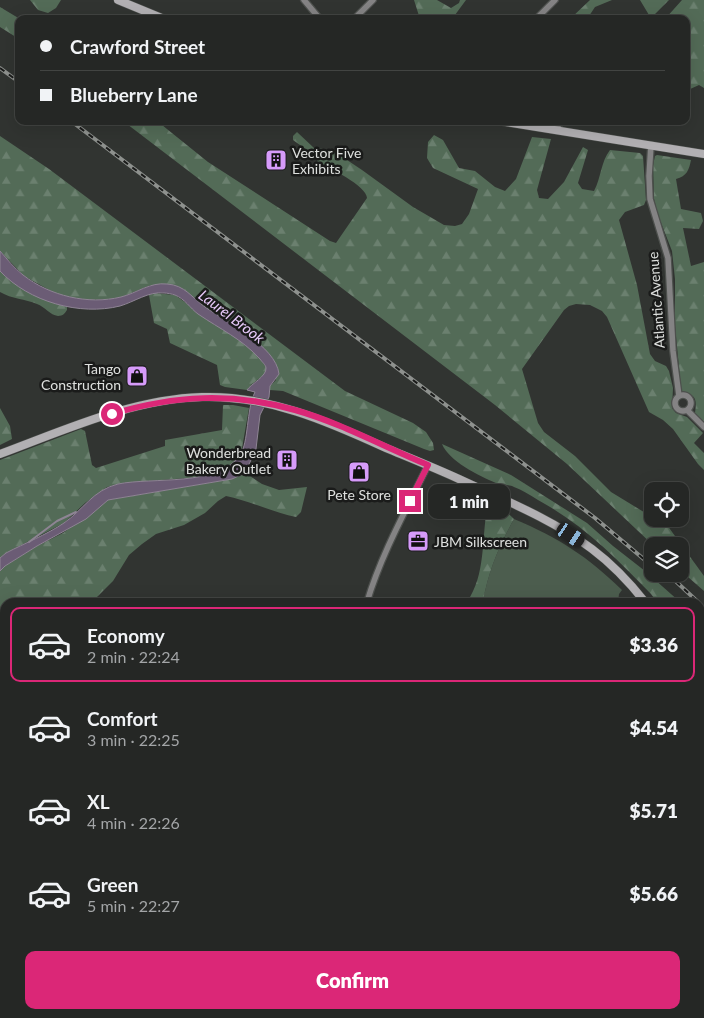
<!DOCTYPE html>
<meta charset="utf-8">
<style>
body{margin:0;font-family:Lato,sans-serif;background:#2d2f2d;color:#f1f3f6;height:100vh;display:flex;flex-direction:column;font-size:19px;white-space:nowrap}
*{box-sizing:border-box;margin:0}
p{font-size:16px;color:#a3a5a7}
.icon{flex:none;width:28px;height:28px;fill:none;stroke:currentColor;stroke-width:2;stroke-linecap:round;stroke-linejoin:round}
.map{position:relative;flex:1;overflow:hidden}
.panel{position:absolute;left:0px;top:598px;width:705px;height:421px;display:flex;flex-direction:column;background:#252725;border-radius:15px 15px 0 0;box-shadow:0 5px 20px #0002,0 0 0 1px #424442}
.panel>*{flex:none}
.guide{position:absolute;left:15px;top:15px;width:675px;height:110px;border-radius:10px;box-shadow:0 5px 20px #0002,0 0 0 1px #424442;display:grid;align-content:center;height:110px;padding:0 25px;background:#252725}
.fabs{position:absolute;left:644px;top:482px;display:grid;gap:10px}
.fabs a{display:grid;place-items:center;width:45px;height:45px;border-radius:10px;background:#252725;box-shadow:0 5px 20px #0002,0 0 0 1px #424442;font-size:25px}
.end{position:absolute;width:22px;height:22px;margin:-11px;border:6px solid #db2777;background:#fff;box-shadow:0 0 0 2px #fff}
.from{border-radius:50%}
.bubble{position:absolute;height:35px;border-radius:10px;background:#252725;box-shadow:0 5px 20px #0002,0 0 0 1px #424442;font-size:16px;font-weight:800;line-height:35px;text-align:center}
.car{position:absolute;width:15px;height:30px;margin:-15px -8px;border-radius:6px;box-shadow:0 0 4px 1px #0007;background:linear-gradient(#222 24%,#8ab4d8 0 40%,#222 0 76%,#8ab4d8 0 86%,#222 0)}
.guide b{display:flex;align-items:center;gap:18px;height:48px;font-size:19px}
.guide b+b{border-top:1px solid #424442}
.guide i{width:12px;height:12px;background:#f1f3f6}
ul{padding:9px 0 0;list-style:none}
li{display:flex;align-items:center;gap:15px;height:75px;margin:0 10px 8px;padding:0 15px;border:2px solid transparent;border-radius:10px}
li div{flex:1}
li b{display:block;font-size:19px}
li em{font-style:normal;font-weight:800}
li.current{border-color:#db2777}
li>.icon{width:45px;height:45px;stroke-width:1.5}
.cta{display:flex;gap:10px;margin-top:auto;padding:10px 25px}
.cta a{flex:1;height:58px;border-radius:10px;background:#db2777;color:#fff;font-size:20px;font-weight:800;line-height:58px;text-align:center}
.map>svg:first-child{display:block}
.built{fill:#3a413b}
.grass{fill:#4c5d4e}
.forest{fill:url(#forest-firs)}
.water{fill:#6b5c75;stroke:#8e8494}
.lines{fill:none;stroke-linecap:round;stroke-linejoin:round}
.stream{stroke:#8e8494;stroke-width:2}
.taxiway{stroke:#606260;stroke-width:18}
.minor-casing{stroke:#4d504d;stroke-width:8}
.secondary-casing{stroke:#4d504d;stroke-width:9}
.minor{stroke:#848384;stroke-width:5.5}
.secondary{stroke:#b2b0b3;stroke-width:8}
.rail-casing{stroke:#8e918e;stroke-width:4}
.rail{stroke:#1a1b1a;stroke-width:2;stroke-dasharray:5.5;stroke-linecap:butt}
.route{stroke:#db2777;stroke-width:6}
.labels{text-anchor:middle;dominant-baseline:central;stroke-width:5;stroke-linejoin:round;paint-order:stroke}
.poi-label{font-size:14px;fill:#dee0de;stroke:#1a1b1a;text-anchor:start}
.street-label{font-size:14px;fill:#dee0de;stroke:#1a1b1a}
.water-label{font-size:15px;font-style:italic;fill:#e7c9fa;stroke:#1a1b1a}
</style>
<div class="map">
<svg width="704" height="1018" viewBox="0 0 704 1018">
<defs>
<pattern id="forest-firs" width="22" height="20" patternUnits="userSpaceOnUse" patternTransform="scale(1.25)"><rect width="22" height="20" fill="#536b57"/><path d="M5 1l3.5 6h-7zM16 11l3.5 6h-7z" fill="#6b806f"/></pattern>
</defs>
<rect width="100%" height="100%" fill="#313431"/>
<path class="built" d="M700,907L704,910V1018H422V1014H700Z
M0,919L5,922V1014H155L162,1018H0Z"/>
<path class="grass" d="M514,519C559,538 587,556 622,590L619,594L618,602H483C488,572 499,546 514,519Z
M5,631V821L0,822V633Z
M0,945L5,949V1011L0,1007Z
M8,1014H85L90,1018H13Z
M103,1014H472V1018H108Z
M516,1014H625L626,1018H515Z"/>
<path class="forest" d="M30,0H61L56,8L48,13L38,10Z
M414,0H437L451,8L459,3L460,0H466L452,19H420Z
M590,0H612L595,7L587,19H570Z
M640,0H669L654,15H649Z
M682,0H704V88L699,85L688,90L686,93V19H665Z
M0,7L20,19H19V39L0,27Z
M123,121H157L208,162L330,241L336,243L367,198C367,186 328,167 317,161L318,158L293,140V136L297,132L314,148L332,150L362,170L413,207L444,225L455,226L462,224L469,214L478,189L433,168L427,158L428,142L434,135L443,140L459,168L475,171L495,187L505,191L516,179L532,137L551,139L537,190L539,198L548,199L564,182L583,147L588,150L578,183L582,189L594,191C601,178 601,161 610,150L640,153L643,156L646,200L644,205L625,212L619,220L637,285L650,354L655,361L666,366L669,371L673,388L672,408L676,413L687,417L703,433L694,443L704,453V470L698,464L673,429L663,420L649,412L607,317L602,311L590,305L576,304L569,306L564,310L522,369L538,423L544,432L575,456L611,492L652,517V519H656L667,525L704,576V591L680,570V546H654L567,464L495,405Z
M0,136L49,169L345,391L413,423L426,432L433,443L434,450L430,451L424,449L283,391L270,390V386L276,380L245,334L226,319L203,306L196,298L151,285L122,297L111,299L90,300L67,297L51,291L24,276L0,251Z
M657,155L691,160C689,170 687,176 676,179L681,209L701,213L703,221L699,229L683,228L691,266L704,262V422L695,413C697,398 696,396 682,391L681,388L675,326V279L672,251L658,215L654,199L653,165L655,156Z
M0,271L47,300L67,307V310C65,313 63,316 58,316C50,315 45,307 37,304C25,299 12,299 0,292Z
M154,293L175,295L189,305L196,312L233,335L252,349L266,366L267,370L265,374L252,384L247,390L225,387L220,385L217,365L170,343L167,329L154,323L149,295Z
M223,405H233L249,408L241,454L232,464L201,477L122,483L107,487L85,503L64,523L6,553L0,558V460L81,429L85,431L92,465L96,468L165,446V440L222,430Z
M0,408L10,426L12,439L0,445Z
M442,444L511,475L587,523L613,546L645,571L680,602H657L651,594C615,557 584,525 538,500C530,495 522,490 514,487C509,484 502,486 496,483C479,476 449,461 442,444Z
M245,473L262,484L279,490L307,487L301,512L296,517C272,512 250,501 226,496L218,501L205,513L184,525L156,534L142,544L129,555L113,581L92,602H5V631L0,633V571L5,566L37,546L63,533L108,500L232,479Z
M488,503H497L514,519C499,546 488,572 483,602H467C487,573 481,536 488,503Z
M700,623L704,627V674L700,672Z
M700,811L704,822V910L700,907Z
M5,821V911L0,908V822Z"/>
<path class="water" d="M0,251C7,259 14,268 23,275C50,296 88,305 121,297C137,293 150,282 167,284C185,285 192,298 205,307C226,322 276,346 279,374L270,386L269,397L260,415L256,449L245,473L232,479L108,500L86,519L37,546L5,566L0,571V558L6,553C25,543 46,535 64,523C83,510 93,490 118,484C152,477 219,487 240,455C249,442 246,410 255,392L247,390C251,384 267,376 266,368C266,365 262,362 260,359C242,339 220,329 198,314C190,308 185,299 175,295C172,294 167,293 164,293C149,291 134,302 120,306C80,316 29,302 0,271Z"/>
<g class="lines">
<path class="stream" d="M29,542L57,521L76,512"/>
<path class="taxiway" d="M0,935L5,940
M700,1010H704
M93,1014L98,1018
M634,1015L637,1018
M653,1018L672,1014"/>
<g class="minor-casing">
<path id="minor" d="M304,0L320,19
M354,19L373,0
M536,19L555,0
M555,129L562,121
M651,145L649,176L650,199L668,258L673,351L679,396
M675 403a8 8 0 1 1 16 0a8 8 0 1 1-16 0Z
M688,411L704,427
M367,602C381,555 406,510 428,465"/>
</g>
<g class="secondary-casing">
<path id="secondary" d="M118,0L164,19
M499,121L704,154
M0,454C65,430 132,399 202,397C268,395 327,421 386,448C410,458 435,468 459,479C504,500 552,519 592,549C612,564 630,583 645,602
M700,707L704,716"/>
</g>
<use href="#minor" class="minor"/>
<use href="#secondary" class="secondary"/>
<g class="rail-casing">
<path id="rail" d="M0,68L19,82
M71,121L595,518L652,566
M668,574L698,602
M700,610L704,615"/>
</g>
<use href="#rail" class="rail"/>
</g>
<g class="lines">
<path class="route" d="M112,414C175,395 232,392 295,410C341,423 384,447 428,465L410,501"/>
</g>
<defs>
<g id="building-square" transform="scale(1.125)"><rect x="-9" y="-9" width="18" height="18" rx="4" fill="#d69bfa" stroke="#1a1b1a"/><path d="M-4-6H4V6H1V3H-1V6H-4ZM-2.5-4.3h1.7v1.8h-1.7ZM.8-4.3h1.7v1.8H.8ZM-2.5-1h1.7V.8h-1.7ZM.8-1h1.7V.8H.8Z" fill="#111"/></g>
<g id="shop-square" transform="scale(1.125)"><rect x="-9" y="-9" width="18" height="18" rx="4" fill="#d69bfa" stroke="#1a1b1a"/><path d="M-5-2.5h2.3a2.7 3.5 0 0 1 5.4 0H5L5.5 6h-11ZM-1.5-2.5h3a1.5 2.3 0 0 0-3 0Z" fill="#111"/></g>
<g id="office-square" transform="scale(1.125)"><rect x="-9" y="-9" width="18" height="18" rx="4" fill="#d69bfa" stroke="#1a1b1a"/><path d="M-6-3h4V-5.5h4V-3h4V5H-6ZM-1-4.5V-3h2v-1.5ZM-6 0V1H6V0Z" fill="#111"/></g>
</defs>
<g fill-rule="evenodd">
<use href="#building-square" x="276" y="160"/>
<use href="#shop-square" x="137" y="376"/>
<use href="#building-square" x="287" y="460"/>
<use href="#shop-square" x="359" y="472"/>
<use href="#office-square" x="418" y="541"/>
</g>
<g class="labels">
<g class="poi-label">
<text x="292" y="152">Vector Five<tspan x="292" dy="16">Exhibits</tspan></text>
<text x="121" y="368" text-anchor="end">Tango<tspan x="121" dy="16">Construction</tspan></text>
<text x="271" y="452" text-anchor="end">Wonderbread<tspan x="271" dy="16">Bakery Outlet</tspan></text>
<text x="359" y="494" text-anchor="middle">Pete Store</text>
<text x="434" y="541">JBM Silkscreen</text>
</g>
<g class="street-label">
<text transform="translate(656 300) rotate(-94)">Atlantic Avenue</text>
</g>
<g class="water-label">
<text transform="translate(232 316) rotate(37)">Laurel Brook</text>
</g>
</g>
</svg>
<div class="fabs">
<a><svg class="icon" aria-label="locate" viewBox="0 0 24 24"><circle cx="12" cy="12" r="6"/><path d="M12 2v4M12 18v4M2 12h4M18 12h4"/></svg></a>
<a><svg class="icon" aria-label="layers" viewBox="0 0 24 24"><path d="M12 4l9 5-9 5-9-5zM3 14l9 5 9-5"/></svg></a>
</div>
<i class="end from" style="left:112px;top:414px"></i>
<i class="end" style="left:410px;top:501px"></i>
<div class="bubble" style="left:428px;top:484px;width:82px">1 min</div>
<i class="car" style="left:571px;top:535px;rotate:124deg"></i>
<div class="guide">
<b><i class="from"></i>Crawford Street</b>
<b><i></i>Blueberry Lane</b>
</div>
<section class="panel">
<ul>
<li class="current"><svg class="icon" aria-label="car" viewBox="0 0 24 24"><path d="M5 17H2v-5l4-1 3-4h7l3 4 3 1v5h-3M9 17h6M6 11h13"/><circle cx="7" cy="17" r="2"/><circle cx="17" cy="17" r="2"/></svg><div><b>Economy</b><p>2 min · 22:24</p></div><em>$3.36</em></li>
<li><svg class="icon" aria-label="car" viewBox="0 0 24 24"><path d="M5 17H2v-5l4-1 3-4h7l3 4 3 1v5h-3M9 17h6M6 11h13"/><circle cx="7" cy="17" r="2"/><circle cx="17" cy="17" r="2"/></svg><div><b>Comfort</b><p>3 min · 22:25</p></div><em>$4.54</em></li>
<li><svg class="icon" aria-label="car" viewBox="0 0 24 24"><path d="M5 17H2v-5l4-1 3-4h7l3 4 3 1v5h-3M9 17h6M6 11h13"/><circle cx="7" cy="17" r="2"/><circle cx="17" cy="17" r="2"/></svg><div><b>XL</b><p>4 min · 22:26</p></div><em>$5.71</em></li>
<li><svg class="icon" aria-label="car" viewBox="0 0 24 24"><path d="M5 17H2v-5l4-1 3-4h7l3 4 3 1v5h-3M9 17h6M6 11h13"/><circle cx="7" cy="17" r="2"/><circle cx="17" cy="17" r="2"/></svg><div><b>Green</b><p>5 min · 22:27</p></div><em>$5.66</em></li>
</ul>
<div class="cta"><a>Confirm</a></div>
</section>
</div>
